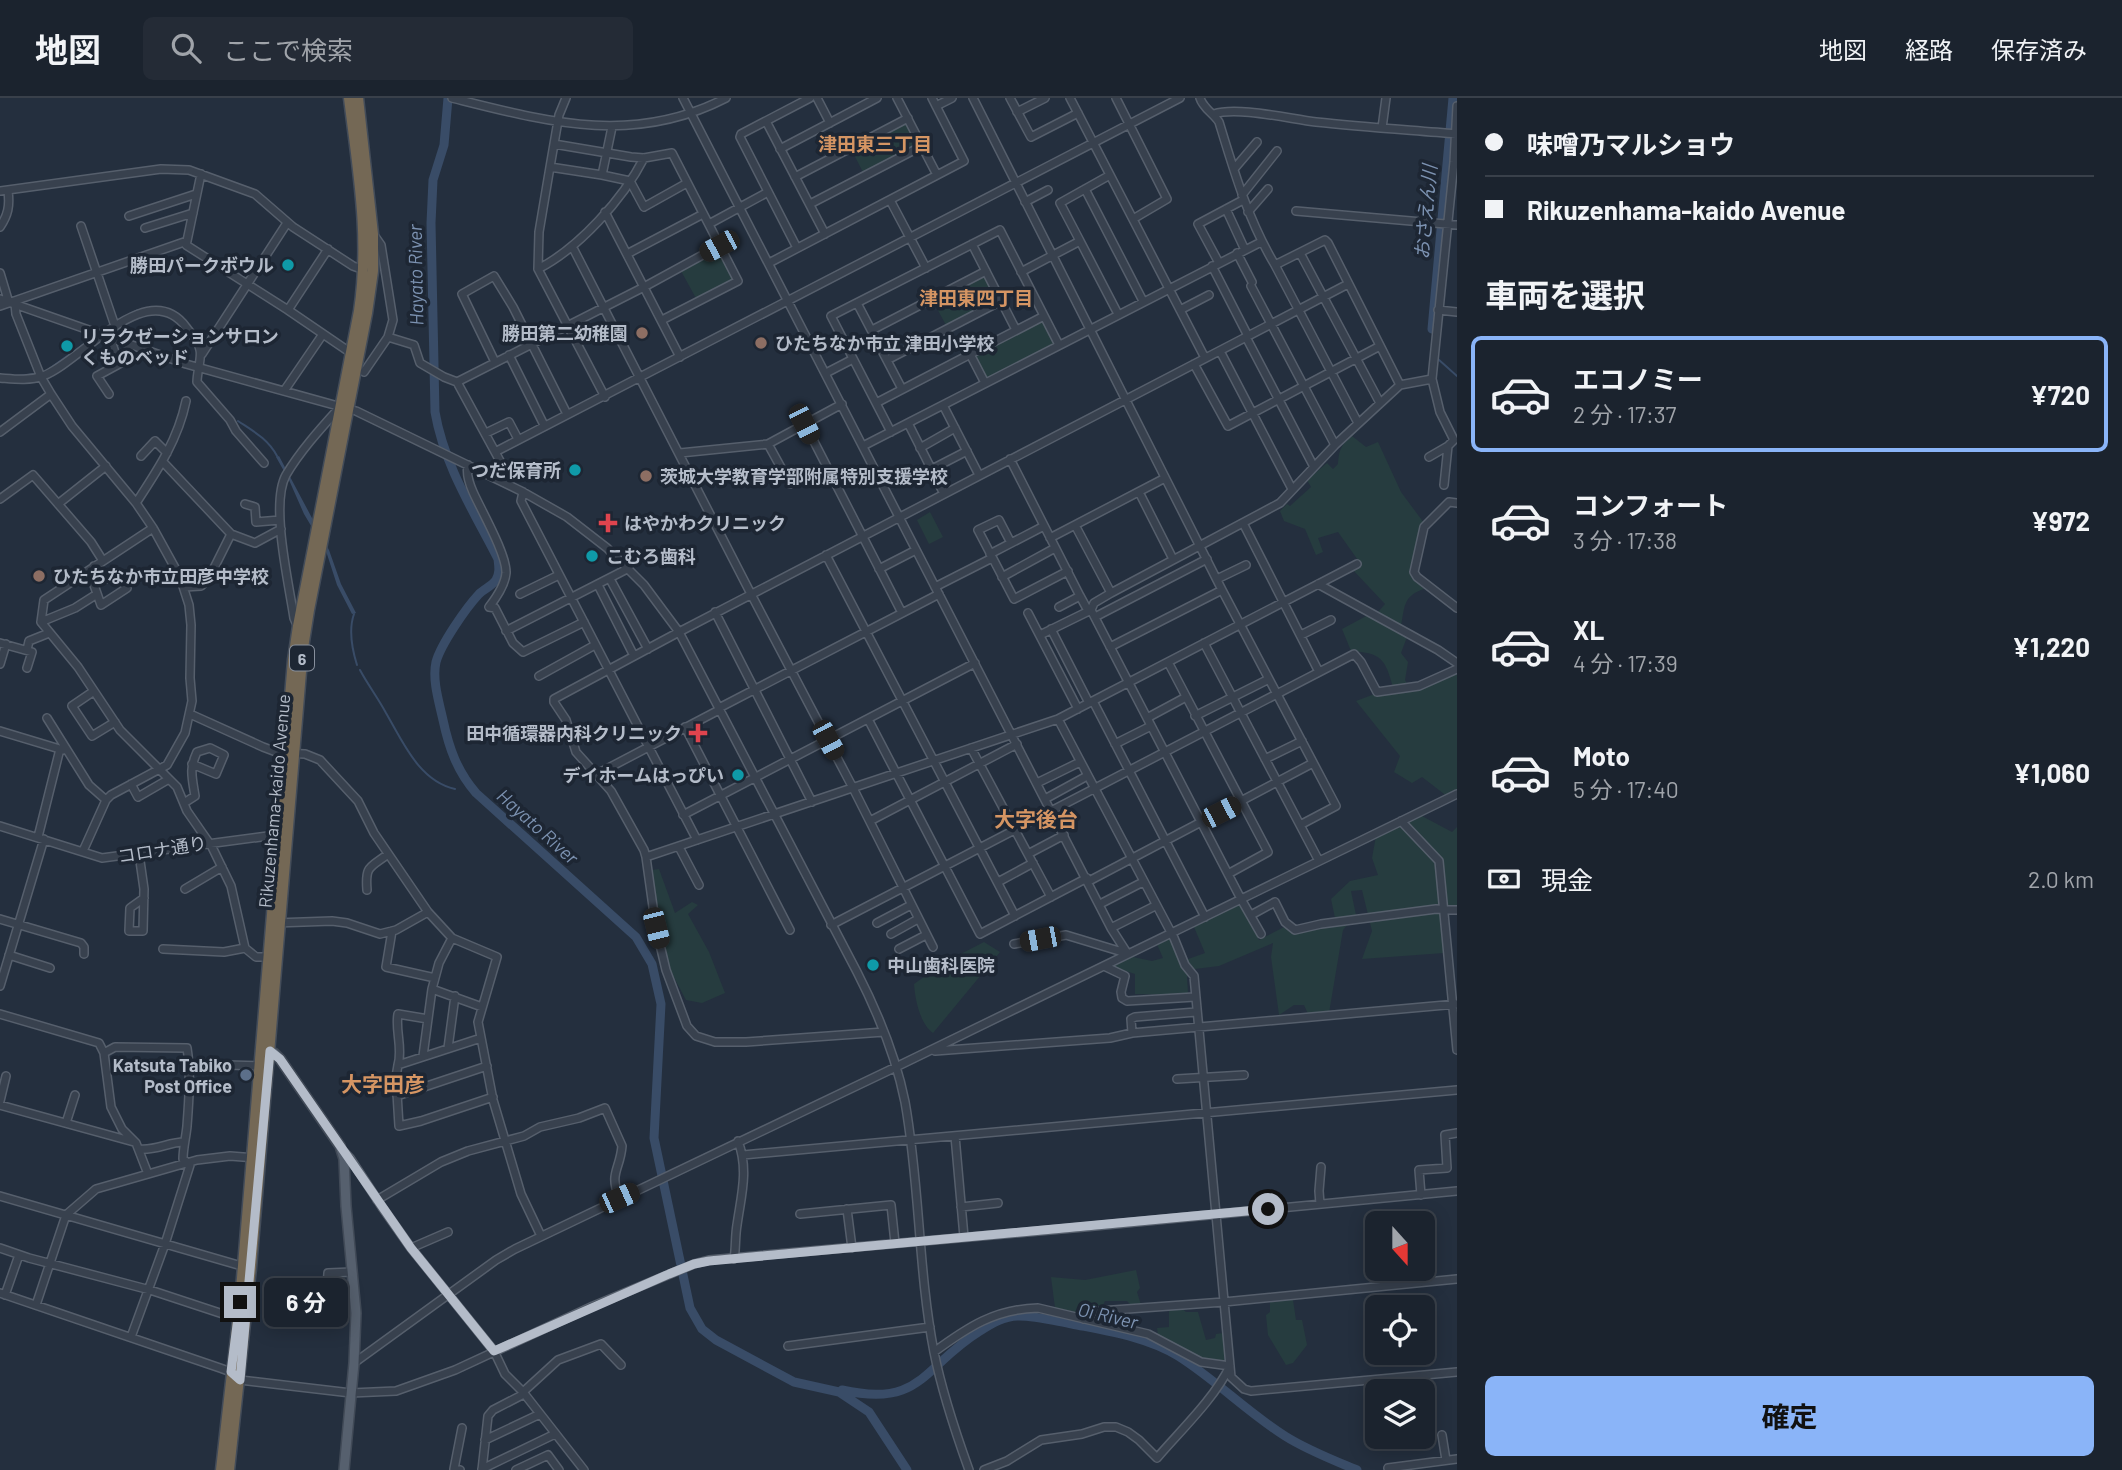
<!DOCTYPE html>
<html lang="ja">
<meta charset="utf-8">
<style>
body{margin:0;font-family:Barlow,"Noto Sans JP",sans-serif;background:#242b36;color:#f1f3f6;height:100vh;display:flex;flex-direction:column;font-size:26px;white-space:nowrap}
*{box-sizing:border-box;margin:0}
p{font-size:23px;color:#a0a4aa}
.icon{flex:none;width:38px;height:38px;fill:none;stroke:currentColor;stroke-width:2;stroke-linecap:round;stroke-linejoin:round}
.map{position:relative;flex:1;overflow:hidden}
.sheet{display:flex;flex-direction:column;background:#1b232e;width:665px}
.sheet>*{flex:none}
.banner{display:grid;align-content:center;height:154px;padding:0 28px;background:#1b232e}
.needle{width:46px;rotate:159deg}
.buttons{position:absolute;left:1365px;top:1113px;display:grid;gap:14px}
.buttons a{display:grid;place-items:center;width:70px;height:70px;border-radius:10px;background:#1b232e;box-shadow:0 4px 18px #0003,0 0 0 2px #39404a;font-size:35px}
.end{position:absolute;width:32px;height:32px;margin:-16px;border:9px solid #b4bcc9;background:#111;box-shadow:0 0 0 4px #111}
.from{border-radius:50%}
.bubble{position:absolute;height:49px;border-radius:10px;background:#1b232e;box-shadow:0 4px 18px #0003,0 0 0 2px #39404a;font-size:23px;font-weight:700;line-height:49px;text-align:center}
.car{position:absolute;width:21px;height:42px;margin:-21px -10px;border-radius:9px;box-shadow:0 0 5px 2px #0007;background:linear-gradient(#222 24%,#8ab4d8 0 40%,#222 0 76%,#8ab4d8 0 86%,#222 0)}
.banner b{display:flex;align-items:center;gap:24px;height:66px;font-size:26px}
.banner b+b{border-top:2px solid #39404a}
.banner i{width:18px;height:18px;background:#f1f3f6}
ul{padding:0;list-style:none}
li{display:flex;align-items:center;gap:21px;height:116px;margin:0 14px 10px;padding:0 14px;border:4px solid transparent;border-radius:10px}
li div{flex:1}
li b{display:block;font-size:26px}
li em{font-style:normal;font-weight:700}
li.on{border-color:#8ab4f8}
li>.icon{width:63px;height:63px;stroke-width:1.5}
h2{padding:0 28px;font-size:32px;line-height:84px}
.pay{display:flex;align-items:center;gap:18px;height:77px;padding:0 28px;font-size:26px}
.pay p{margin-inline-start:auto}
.button{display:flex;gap:14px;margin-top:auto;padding:14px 28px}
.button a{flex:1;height:80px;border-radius:10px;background:#8ab4f8;color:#111;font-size:28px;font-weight:700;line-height:80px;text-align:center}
header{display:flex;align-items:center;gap:42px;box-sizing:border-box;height:98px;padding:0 35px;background:#1b232e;border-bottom:2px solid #39404a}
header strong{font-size:33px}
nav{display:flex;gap:38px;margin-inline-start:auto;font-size:24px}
.search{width:490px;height:63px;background:#242b36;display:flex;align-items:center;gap:18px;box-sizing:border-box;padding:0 24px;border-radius:10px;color:#a0a4aa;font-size:26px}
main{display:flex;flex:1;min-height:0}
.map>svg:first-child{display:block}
.green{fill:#263c3f}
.water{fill:#394c67}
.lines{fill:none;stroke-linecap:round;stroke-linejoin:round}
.stream{stroke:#394c67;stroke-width:2}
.river{stroke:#394c67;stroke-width:9}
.minor-casing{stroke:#565f6c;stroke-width:10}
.major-casing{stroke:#414a57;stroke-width:12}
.highway-casing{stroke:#434c59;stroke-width:13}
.minor{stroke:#38414e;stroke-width:7}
.major{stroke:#56606e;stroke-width:9}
.highway{stroke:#746855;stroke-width:10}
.route{stroke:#b4bcc9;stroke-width:9}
.culture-dot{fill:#0f9aa8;stroke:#1d2633;stroke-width:2.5}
.education-dot{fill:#8d6e63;stroke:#1d2633;stroke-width:2.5}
.health-dot{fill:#e0444e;stroke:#1d2633;stroke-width:2.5}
.service-dot{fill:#5c6f8a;stroke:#1d2633;stroke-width:2.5}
.labels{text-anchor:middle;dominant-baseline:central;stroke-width:7;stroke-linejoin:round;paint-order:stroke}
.shield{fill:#1d2633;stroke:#878f9c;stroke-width:2}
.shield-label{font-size:16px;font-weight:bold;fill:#b4bcc9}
.poi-label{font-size:18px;font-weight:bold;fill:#b4bcc9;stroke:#1d2633;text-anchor:start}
.street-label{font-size:18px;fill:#b4bcc9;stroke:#1d2633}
.neighbourhood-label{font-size:19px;font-weight:bold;fill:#d59563;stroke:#1d2633}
.water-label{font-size:19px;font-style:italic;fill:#7c92b1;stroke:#1d2633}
.quarter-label{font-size:21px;font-weight:bold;fill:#d59563;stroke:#1d2633}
</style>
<header>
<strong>地図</strong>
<div class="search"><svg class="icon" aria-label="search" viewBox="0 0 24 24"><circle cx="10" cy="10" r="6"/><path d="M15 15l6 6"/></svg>ここで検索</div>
<nav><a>地図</a><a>経路</a><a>保存済み</a></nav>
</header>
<main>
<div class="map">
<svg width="1457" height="1372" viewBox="0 0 1457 1372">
<rect width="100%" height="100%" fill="#242f3e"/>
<path class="green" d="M906,25L918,48L864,76L852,53Z
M719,152L736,182L697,202L681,173Z
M986,178L999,202L947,229L934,205Z
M1045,221L1056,244L986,282L974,258Z
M1352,338L1366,349L1378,344L1401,394L1424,425L1411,474L1414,481L1424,491C1403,498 1405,508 1401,528L1378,514L1385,506L1353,472L1360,465L1338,434L1318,440L1323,454L1316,457L1305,431L1284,423L1280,413L1287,406L1290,408L1311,389L1307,382L1327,365L1333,371L1338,366C1339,352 1341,347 1352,338Z
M930,414L943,439L929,446L917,422Z
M1370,516L1407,539L1401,555L1408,564L1405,582L1411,593L1457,576V694L1448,699L1422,679L1412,685L1394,674L1400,658L1356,603L1393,589C1385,561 1382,555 1351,553L1342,531Z
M1420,717L1452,734L1457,729V808L1442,809L1444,855L1362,861L1372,833L1362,792L1351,793L1356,817L1343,832L1329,915L1309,918L1304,907H1294L1279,917L1271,859L1273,845L1219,868L1195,871L1187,879L1188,895L1173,897L1135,896V876L1110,868L1128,858L1152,863L1163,860L1156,844L1169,839L1180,864L1205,855L1194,829L1240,805L1251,821L1259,842L1286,828L1295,835L1329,828L1335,820L1331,801L1350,783L1378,777L1372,760L1376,738Z
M659,771L675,815L692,804L698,807L688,816L709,854L725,895L702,905L686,902L670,872L660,829L652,772Z
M984,844L1000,854L933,935C920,926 915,901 914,886L945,864Z
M1136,1172L1140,1190L1137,1194L1141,1207H1131L1127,1203H1105C1097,1223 1072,1213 1055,1210L1051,1179L1085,1182Z
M1293,1202L1296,1222H1302L1307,1247L1293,1265L1286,1267L1268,1237L1266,1217L1270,1214V1203Z
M1180,1209L1186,1214H1198L1206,1242L1215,1240L1216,1236L1223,1235L1225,1265L1202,1262L1171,1247L1170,1242L1158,1237L1157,1230L1169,1229V1211Z"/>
<path class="water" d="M279,358L329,452L341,486L356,515L352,516L337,487L326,453L304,416L289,382L276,359Z"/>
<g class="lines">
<path class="stream" d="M132,215L138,212H143
M1438,261L1457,278
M49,271L87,244
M19,278L36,276
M238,323C253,333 268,341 277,358
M354,516C348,533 352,551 357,567
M360,572C368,587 378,600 386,615C403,644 419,683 455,691"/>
<path class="river" d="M448,0L444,47L433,82L431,125L435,314C444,367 474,414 498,461C499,469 500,475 496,482C492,488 484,491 479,496C466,510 441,546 436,564C432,582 439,604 443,622C449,650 457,673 476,695L636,839L652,866L661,906L654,1040L690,1210L702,1231L716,1242L794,1284L839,1294L869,1314L907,1372
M1432,231L1453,0
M841,1293L842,1292C922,1310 922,1269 980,1233C992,1225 1004,1218 1019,1218C1036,1218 1055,1223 1072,1226C1107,1233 1147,1239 1178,1258C1216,1282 1247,1314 1285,1338C1307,1352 1333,1362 1357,1372"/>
<g class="minor-casing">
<path id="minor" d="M452,0C548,24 633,48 726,0
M566,0L559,17L550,69L539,134L538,171L605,299
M683,0L1111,830L1127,855
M817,0L830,25
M897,0L937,77
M973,0L1222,492L1336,708L1300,727
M1010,0L1031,39L1078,15
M1070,0L1205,260
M1116,0L1167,101L1133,121
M1200,0C1203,10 1213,15 1219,24C1234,73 1248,122 1275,167L1358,325
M936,8L952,0
M1017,14L1045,0
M1214,16C1237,8 1290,21 1316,24C1362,29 1409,32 1456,36
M766,23L825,136
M1382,30L1386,0
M554,46L631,59L644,60L672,55L738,183L662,222
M780,51L877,0
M550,69L602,77L612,29
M1234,71L1257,44
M602,77L630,83L644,109L687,85
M795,79L908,20
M1085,91L1143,203
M0,93L161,71L189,72L255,96L293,129L353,168L364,172
M1242,97L1277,53
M890,102L926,170
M1025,104L1048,92
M810,106L922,48
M1226,111L1245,152
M1296,113L1457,127
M605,114L680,259
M1248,114L1268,91
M129,118L196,96
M709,126L768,94
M81,128L115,228
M0,129C8,117 10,108 8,93
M145,130L193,115
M187,143L201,76
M1080,143L1118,216
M972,146L1016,232
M572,148L751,496L853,690L933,849
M797,150L740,39L741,36L810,0
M1237,155L1252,184
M1300,155L1380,305
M627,156L703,116
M769,165L964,63L932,0
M1219,165L1198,126L1243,102
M1275,167L1325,142L1328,145L1400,287
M1212,168L1248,238
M538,171C579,150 623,101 644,60
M1021,174L1080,143L1060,105L1110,77
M0,175L9,205
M1251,188L1335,347
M0,201L186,266L356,313L523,394L567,419L607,450L644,487L679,534L857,874C878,915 896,959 905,1004C920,1087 918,1172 934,1254C942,1294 955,1333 969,1372
M857,205L902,291
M15,206L16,216L41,279L51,296L72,328L136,405L153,430L180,479L189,507L191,527L190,580L192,603L185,635L167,667L111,697L106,702L83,753
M0,208L187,143L186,147L288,212L351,255
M288,212L328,151
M1180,212L1209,197
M1438,212L1457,214
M872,232L986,173
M388,239L414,247L420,265L444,279L457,284L506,374L505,385
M1246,239L1314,369
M1220,253L1292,391
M202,256L287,125
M970,256L985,285
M509,257L544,327
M887,262L1001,203
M495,264L462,196L494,178L513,209L567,316
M1194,266L1228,328L1380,248
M364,274L388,239L393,222L381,147L374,137
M826,275L853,261
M0,280C14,281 29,283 43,278C81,264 147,177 186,229C191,236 199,244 200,252C202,259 197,274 197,284L230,322L236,333L264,365
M1432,281L1440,314L1454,342L1448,348L1444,387
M457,284L644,189L719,148
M284,293L323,236
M109,296L97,278L119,266L110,240
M876,305L1044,218
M943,307L979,377
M908,325L944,396
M805,326L902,515
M0,334L51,296
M891,334L831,218L1000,132L1059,247
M486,335L509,324L518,341
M768,346L790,386
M863,348L1261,144
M920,350L955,330
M495,354L1180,0
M680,355L768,346L842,306
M141,358L155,343L167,355
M1429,359L1448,348
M1010,361L1080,498L1086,509L1091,512L1241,801L1261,836
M163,364L231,436L255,445L281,431
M468,367C466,376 469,385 473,394C481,412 507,457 506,475C505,487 496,500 489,509L495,510L513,545L523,554L584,524
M932,371L967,353
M523,394L521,403L697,742
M1139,394L1173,461
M0,401L33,377L91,444L103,463
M136,405C157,373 178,342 186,303
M1457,405L1449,404L1424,429L1414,474L1417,479L1457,510
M58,406L106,368
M245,406L255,409L256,424L280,422
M1243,425L1319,574
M1075,427L1111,495
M153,430L44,502L41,524L78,569L120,632L177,689L187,713L212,749L231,788L245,850L256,859H269
M1050,440L1165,380
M1011,445L999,422L978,432L1014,501L1068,473
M990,456L1044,428
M826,457L1015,818
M94,468L102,480L107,481L115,476L127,490L101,507L94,487L102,480
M879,471L916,452
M1002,479L1055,450
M610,481L648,551
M1217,481L1246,467
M1318,486L1438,552L1457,565
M598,487L634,558
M184,489L201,488L208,482L231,436
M935,489L992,460
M520,496L559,477
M1059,509L1080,498
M715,514L812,704
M1028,515L1078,611
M1095,519L1207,461
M41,524L75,510L97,496
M297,527L294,520C289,486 270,406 286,377C300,353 322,329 340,309
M1051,531L1089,605
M506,533L629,470
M1040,537L1091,512L1094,505L1111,495L1280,405L1335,347L1400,287L1432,281L1454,64L1457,8
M1301,537L1331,522
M0,545L32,554L27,570
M1204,545L1319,763
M1110,549L1222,492
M27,552L29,543L49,535
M1168,564L1268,754L1228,776
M0,566L6,546
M539,578L595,547
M94,593L72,608L92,638L115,624
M1093,603L1205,819
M719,610L939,496
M190,616L263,649L279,655L305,656L320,662L358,703L374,735L428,814L452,840L497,859L478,924L493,1002L521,1096L541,1138
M1195,618L1269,581
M47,620L89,687L106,702
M1147,620L1186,599
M868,621L980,836L1087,780
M1058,621L1174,840L1185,867L1194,878L1231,1279L1244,1291L1251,1293L1457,1274
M685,629L790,832
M0,633L63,652
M1115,646L1151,628
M971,650L1051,799
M1265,661L1302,643
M597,676L719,612
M1037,685L1080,664
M131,686L138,699L169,681
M1045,701L1087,678
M184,705L195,698C192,679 189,671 197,654L210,650L224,657L216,676L192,666
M683,717L975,565
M870,723L1017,646
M1401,723L1439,763L1457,952
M0,728L102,760L283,736
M38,739L60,651
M679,749L699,787
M139,756L144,791L143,833H129L130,810L144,800
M1028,756L1064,737
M646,759L1058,621L1357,466
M1089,783L1313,665
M998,784L1033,765
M185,791L222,769
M367,792C365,767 370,770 388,756
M1100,806L1143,784
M1251,817L1275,804L1285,824L1295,832L1321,826L1436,811L1457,812
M0,821L81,845L84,849V856
M275,825L332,823L347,825L380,836L396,832L428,814
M877,825L911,807
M831,827L1354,556L1361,564L1377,594L1419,588L1457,571
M1111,830L1155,808
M392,833L386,869L435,880
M891,836L918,821
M452,840L439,865L432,891L482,909
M1014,846L1066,837L1119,853L1123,850
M163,851L224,854L245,850
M899,851L926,837
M9,857L50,870
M1104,868L1125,878L1121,894L1122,900L1127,903L1195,899
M0,888L44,741
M0,916L99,945L104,955L111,1009L122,1031L136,1045L148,1076
M428,921L398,916C395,933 403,950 398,967L481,940
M884,934L746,944H715L696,938L687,928L666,872L656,830L646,759L644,752L611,693L576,654L566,622L554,604V601L679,534L1348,186
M1132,935L1131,921L1135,919L1196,914
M448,950L455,898
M935,953L1110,940L1132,935L1457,906
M104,955L115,949L187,950C191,975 189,1002 187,1028C186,1039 183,1050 183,1061L190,1067L165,1146L131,1239
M423,958L432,891
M189,966L264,968
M398,967L396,979L399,1028L421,1023L493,999
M1177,981L1244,977
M397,998L487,968
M0,1003L6,978
M0,1007L134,1044
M66,1025L75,997
M955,1038L964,1139
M139,1051C155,1053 169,1044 184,1044
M343,1053L350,1060L382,1109L411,1150L494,1253L505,1276L523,1294L584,1372
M743,1057L1457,992
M1421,1097L1419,1072L1447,1070L1445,1037L1457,1035
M0,1098L245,1169
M377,1102L441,1064L468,1053L524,1038L540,1029L579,1020L605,1010L622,1048C620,1072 609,1074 619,1100
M1320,1106L1319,1093L1321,1069
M961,1109L998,1105
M847,1111L852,1150
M800,1116L891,1107L895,1145
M0,1150L29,1160L150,1192L238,1221
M411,1150L448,1134
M734,1161C736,1150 735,1138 737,1127C741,1098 749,1072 738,1043
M0,1195L220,1270L231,1274L240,1282L351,1295L396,1293L455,1272L593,1208L694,1166L709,1162L1084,1129L1457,1093
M5,1197L19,1157
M36,1207L66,1117L96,1091L197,1062L230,1058L256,1060
M310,1216L325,1217L328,1175L352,1174
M1083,1221L1086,1214L1224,1204L1457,1181
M788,1248L930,1229
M934,1254C968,1229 995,1211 1038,1210L1148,1236L1201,1264L1230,1268
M354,1265L496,1162L515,1151L896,969L1457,696
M523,1294L558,1262L601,1246L621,1267
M1442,1337L1446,1362
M485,1342L540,1316
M1388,1370L1457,1361
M482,1371L555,1336
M460,1372L454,1371L462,1330
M482,1372L488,1318L493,1312L524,1296
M516,1372L548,1357L559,1372
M984,1372L1007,1363L1041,1342L1082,1336L1104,1329H1116L1128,1334L1139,1342L1157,1360C1181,1332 1214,1301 1230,1268"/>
</g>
<g class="major-casing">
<path id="major" d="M265,953L274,955L280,961L340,1048L344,1061L346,1108L356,1215L354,1265L344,1372"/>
</g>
<g class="highway-casing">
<path id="highway" d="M221,1372L240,1204L293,562L298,528L359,213C370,139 358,73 349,0
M229,1372L251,1170L303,550L309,512L367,215L373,173V136L358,0"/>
</g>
<use href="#minor" class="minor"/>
<use href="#major" class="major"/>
<use href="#highway" class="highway"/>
</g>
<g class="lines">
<path class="route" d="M240,1204L231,1274L240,1282L270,953L280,961L411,1150L494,1253L669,1176L694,1166L709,1163L1268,1111"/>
</g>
<g class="culture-dot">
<circle cx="288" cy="167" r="7"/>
<circle cx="67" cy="248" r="7"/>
<circle cx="575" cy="372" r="7"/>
<circle cx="592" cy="458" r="7"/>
<circle cx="738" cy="677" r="7"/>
<circle cx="873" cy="867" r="7"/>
</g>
<g class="education-dot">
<circle cx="642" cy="235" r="7"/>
<circle cx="761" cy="245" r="7"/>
<circle cx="646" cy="378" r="7"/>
<circle cx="39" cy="478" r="7"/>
</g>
<g class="health-dot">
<path d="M604.5 414.5h7v7h7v7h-7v7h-7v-7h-7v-7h7z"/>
<path d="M694.5 624.5h7v7h7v7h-7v7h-7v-7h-7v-7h7z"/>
</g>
<circle class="service-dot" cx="246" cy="977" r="7"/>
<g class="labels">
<rect class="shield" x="290" y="547.5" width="24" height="25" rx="5"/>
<g class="shield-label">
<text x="302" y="560">6</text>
</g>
<g class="poi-label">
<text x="274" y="167" text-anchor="end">勝田パークボウル</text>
<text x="628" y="235" text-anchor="end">勝田第二幼稚園</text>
<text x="81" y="238">リラクゼーションサロン<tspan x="81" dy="21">くものベッド</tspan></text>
<text x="775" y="245">ひたちなか市立 津田小学校</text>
<text x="561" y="372" text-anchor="end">つだ保育所</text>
<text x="660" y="378">茨城大学教育学部附属特別支援学校</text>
<text x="624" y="425">はやかわクリニック</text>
<text x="606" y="458">こむろ歯科</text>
<text x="53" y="478">ひたちなか市立田彦中学校</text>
<text x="682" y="635" text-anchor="end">田中循環器内科クリニック</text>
<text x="724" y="677" text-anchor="end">デイホームはっぴい</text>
<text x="887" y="867">中山歯科医院</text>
<text x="232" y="967" text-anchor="end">Katsuta Tabiko<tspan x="232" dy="21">Post Office</tspan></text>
</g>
<g class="street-label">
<text transform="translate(274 703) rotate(-85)">Rikuzenhama-kaido Avenue</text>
<text transform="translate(162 751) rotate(-9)">コロナ通り</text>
</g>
<g class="neighbourhood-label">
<text x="875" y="45">津田東三丁目</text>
<text x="976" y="199">津田東四丁目</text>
</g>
<g class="water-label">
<text transform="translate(1425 114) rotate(-85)">おさえん川</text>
<text transform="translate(415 177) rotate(-91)">Hayato River</text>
<text transform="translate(538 728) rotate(42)">Hayato River</text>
<text transform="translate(1108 1217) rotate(13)">Oi River</text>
</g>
<g class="quarter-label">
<text x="1036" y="720">大字後台</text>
<text x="383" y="985">大字田彦</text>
</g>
</g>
</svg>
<div class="buttons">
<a><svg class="needle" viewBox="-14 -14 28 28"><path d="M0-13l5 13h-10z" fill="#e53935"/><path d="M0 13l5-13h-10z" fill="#a0a4aa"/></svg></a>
<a><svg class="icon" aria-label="locate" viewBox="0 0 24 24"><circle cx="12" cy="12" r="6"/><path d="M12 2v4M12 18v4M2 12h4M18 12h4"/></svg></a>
<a><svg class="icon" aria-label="layers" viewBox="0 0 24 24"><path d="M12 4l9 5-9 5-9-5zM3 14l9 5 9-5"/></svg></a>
</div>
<i class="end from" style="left:1268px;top:1111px"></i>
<i class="end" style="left:240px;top:1204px"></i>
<div class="bubble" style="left:264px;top:1180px;width:84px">6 分</div>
<i class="car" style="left:719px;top:148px;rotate:242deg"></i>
<i class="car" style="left:804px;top:326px;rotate:153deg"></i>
<i class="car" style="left:828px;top:642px;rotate:152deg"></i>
<i class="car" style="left:1221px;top:714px;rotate:63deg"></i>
<i class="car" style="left:656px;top:830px;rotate:166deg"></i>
<i class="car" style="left:1040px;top:841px;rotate:259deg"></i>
<i class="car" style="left:619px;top:1100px;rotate:66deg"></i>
</div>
<section class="sheet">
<div class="banner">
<b><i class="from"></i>味噌乃マルショウ</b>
<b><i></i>Rikuzenhama-kaido Avenue</b>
</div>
<h2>車両を選択</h2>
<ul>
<li class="on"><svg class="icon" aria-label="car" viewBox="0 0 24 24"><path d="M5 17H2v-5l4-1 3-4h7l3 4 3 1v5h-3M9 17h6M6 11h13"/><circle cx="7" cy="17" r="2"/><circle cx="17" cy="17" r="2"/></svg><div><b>エコノミー</b><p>2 分 · 17:37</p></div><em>¥720</em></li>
<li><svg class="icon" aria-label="car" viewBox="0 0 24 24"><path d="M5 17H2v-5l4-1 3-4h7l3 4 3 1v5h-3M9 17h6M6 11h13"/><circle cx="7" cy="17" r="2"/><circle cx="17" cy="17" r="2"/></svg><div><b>コンフォート</b><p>3 分 · 17:38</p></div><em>¥972</em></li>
<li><svg class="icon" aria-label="car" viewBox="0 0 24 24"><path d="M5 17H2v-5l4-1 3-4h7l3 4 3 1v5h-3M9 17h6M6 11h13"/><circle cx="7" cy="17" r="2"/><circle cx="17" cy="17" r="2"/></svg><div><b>XL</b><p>4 分 · 17:39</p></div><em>¥1,220</em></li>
<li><svg class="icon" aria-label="car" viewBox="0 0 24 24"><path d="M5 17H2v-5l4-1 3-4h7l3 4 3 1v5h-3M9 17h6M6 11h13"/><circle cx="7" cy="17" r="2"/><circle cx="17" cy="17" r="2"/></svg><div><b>Moto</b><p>5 分 · 17:40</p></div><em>¥1,060</em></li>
</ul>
<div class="pay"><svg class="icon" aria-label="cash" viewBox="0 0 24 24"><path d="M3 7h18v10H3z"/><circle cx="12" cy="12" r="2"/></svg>現金<p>2.0 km</p></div>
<div class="button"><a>確定</a></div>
</section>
</main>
